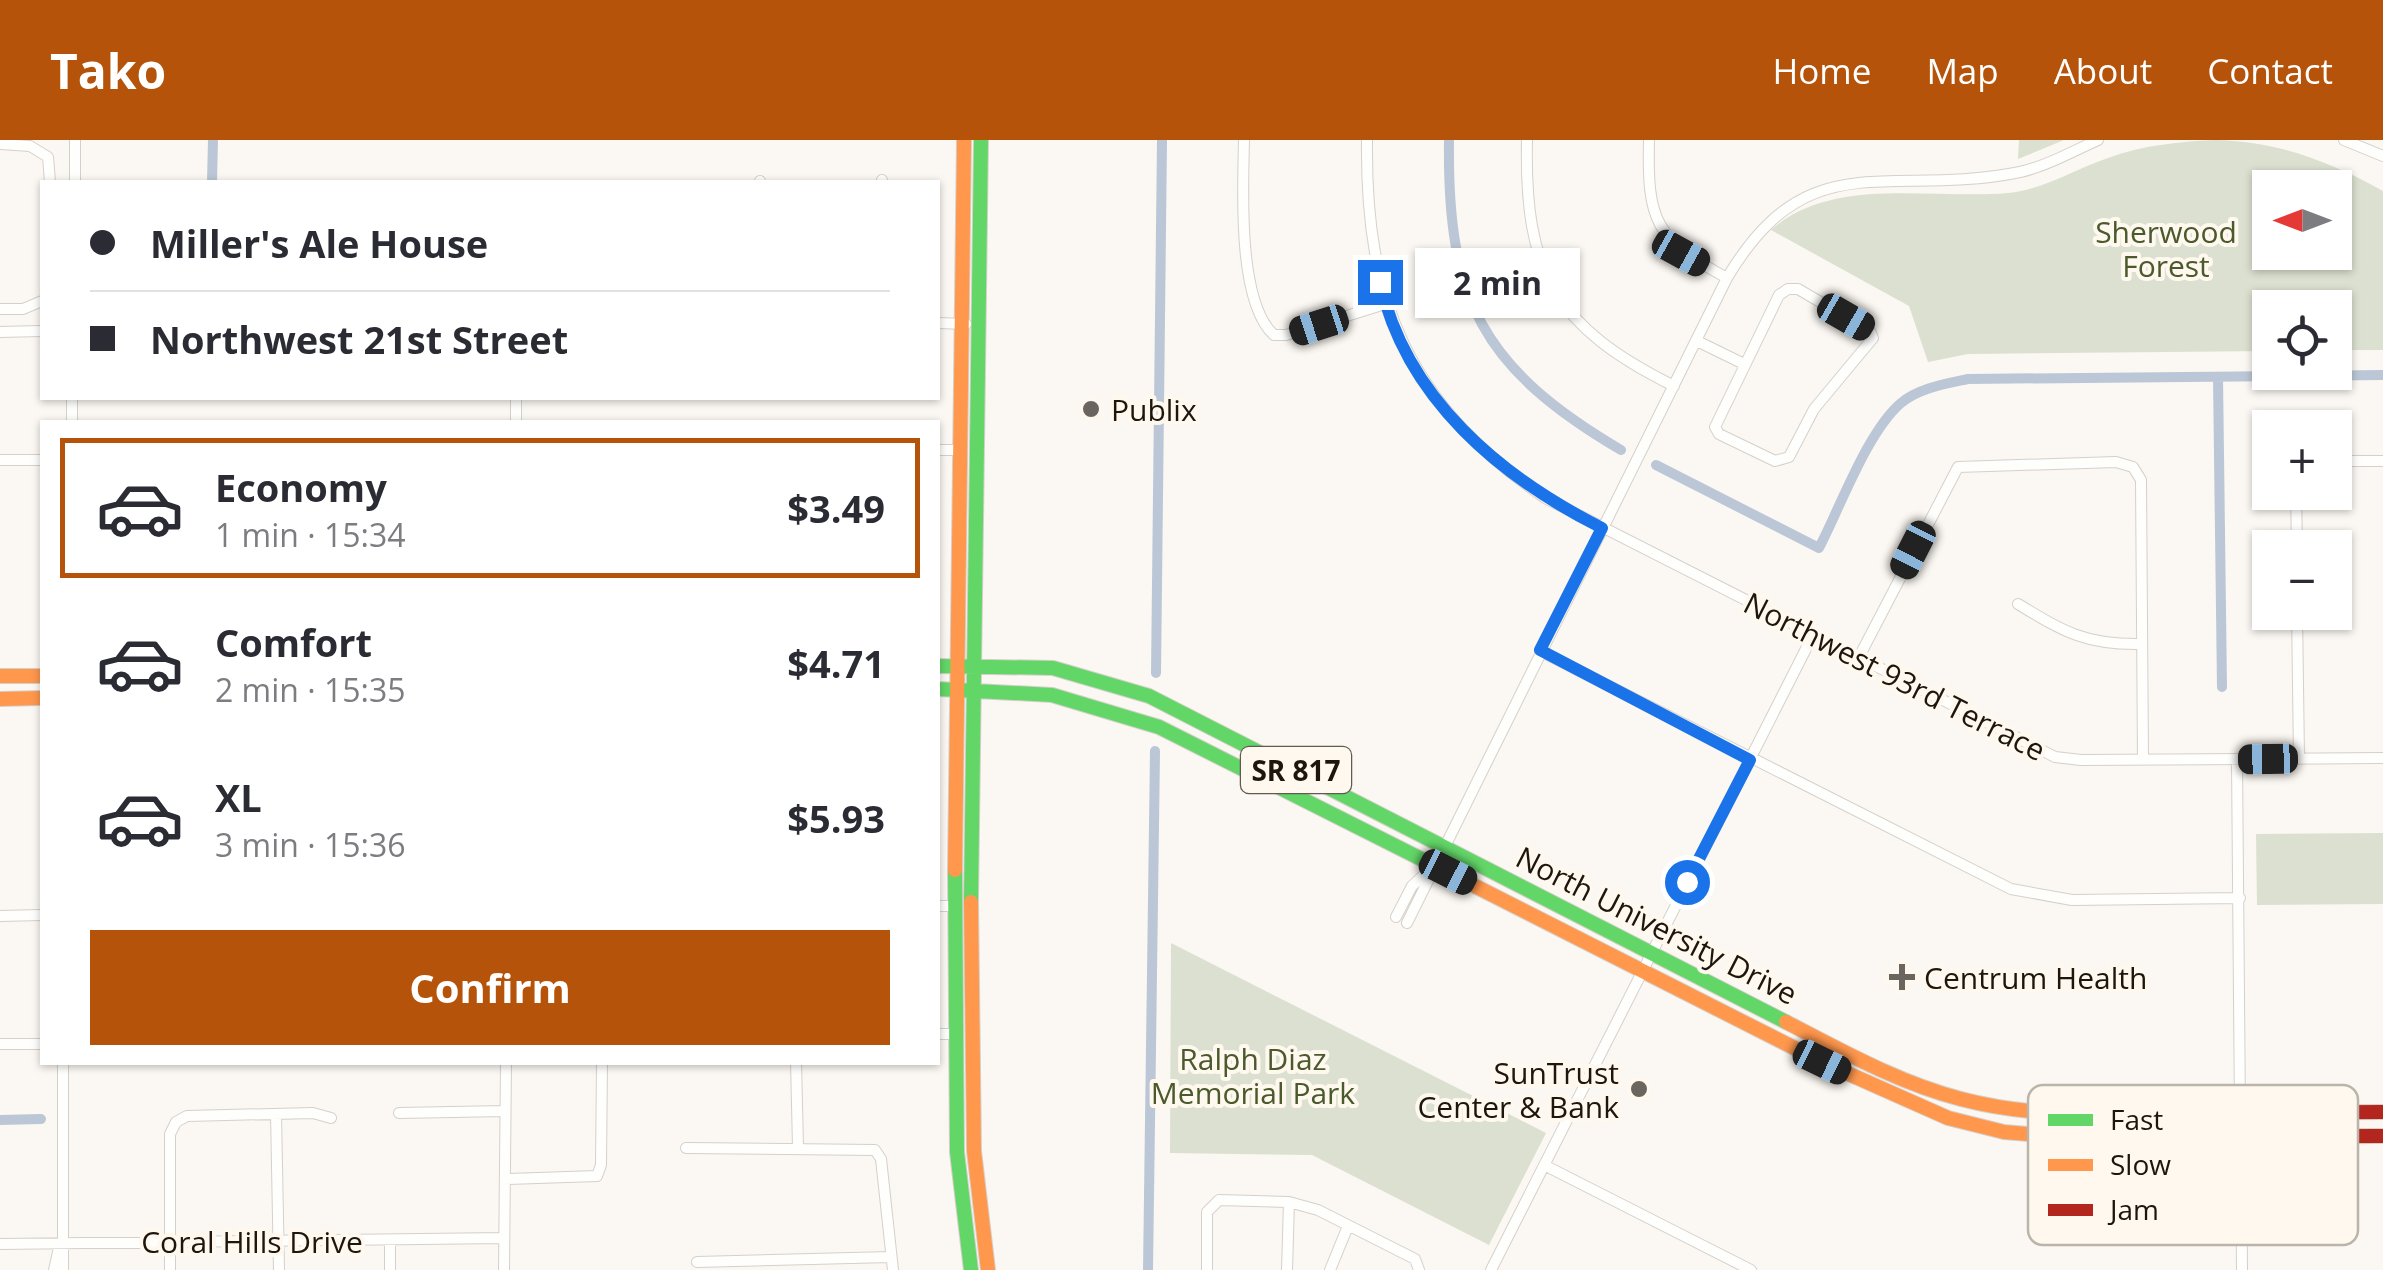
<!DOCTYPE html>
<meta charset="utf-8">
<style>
body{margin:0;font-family:"Open Sans",sans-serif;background:#f2f2f3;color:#2b2b33;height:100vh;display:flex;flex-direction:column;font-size:38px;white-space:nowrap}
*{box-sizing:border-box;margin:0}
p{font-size:32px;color:#7c7c81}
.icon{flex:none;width:55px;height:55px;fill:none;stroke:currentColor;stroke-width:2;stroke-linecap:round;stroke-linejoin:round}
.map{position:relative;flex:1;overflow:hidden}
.sheet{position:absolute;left:40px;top:280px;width:900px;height:645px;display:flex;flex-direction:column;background:#fff;border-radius:0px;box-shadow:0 2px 8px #0004}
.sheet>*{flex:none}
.guide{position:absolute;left:40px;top:40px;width:900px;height:220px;border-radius:0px;box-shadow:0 2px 8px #0004;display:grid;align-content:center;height:220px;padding:0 50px;background:#fff}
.needle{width:65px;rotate:270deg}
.controls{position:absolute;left:2252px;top:30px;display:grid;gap:20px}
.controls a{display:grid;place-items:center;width:100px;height:100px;border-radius:0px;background:#fff;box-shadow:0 2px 8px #0004;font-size:50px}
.end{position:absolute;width:45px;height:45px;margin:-22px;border:12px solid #1a73e8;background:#fff;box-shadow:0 0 0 5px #fff}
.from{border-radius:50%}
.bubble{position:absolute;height:70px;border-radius:0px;background:#fff;box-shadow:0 2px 8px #0004;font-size:32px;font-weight:700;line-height:70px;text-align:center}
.car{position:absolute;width:30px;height:60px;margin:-30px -15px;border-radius:12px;box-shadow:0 0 8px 2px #0007;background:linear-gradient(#222 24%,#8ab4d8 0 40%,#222 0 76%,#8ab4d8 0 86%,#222 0)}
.guide b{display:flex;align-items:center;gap:35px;height:95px;font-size:38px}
.guide b+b{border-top:2px solid #e1e1e2}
.guide i{width:25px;height:25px;background:#2b2b33}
ul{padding:18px 0 0;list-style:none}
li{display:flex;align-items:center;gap:30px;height:140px;margin:0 20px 15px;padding:0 30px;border:5px solid transparent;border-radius:0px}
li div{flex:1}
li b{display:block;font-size:38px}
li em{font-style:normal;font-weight:700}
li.on{border-color:#b45309}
li>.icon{width:90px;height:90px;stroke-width:1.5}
.button{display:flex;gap:20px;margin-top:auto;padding:20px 50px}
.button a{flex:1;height:115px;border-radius:0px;background:#b45309;color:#fff;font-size:40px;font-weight:700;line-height:115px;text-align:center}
header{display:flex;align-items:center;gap:60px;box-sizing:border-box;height:140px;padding:0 50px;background:#b45309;color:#fff}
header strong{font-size:48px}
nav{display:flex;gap:55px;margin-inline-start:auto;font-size:35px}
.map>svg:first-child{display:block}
.green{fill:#dce0d0;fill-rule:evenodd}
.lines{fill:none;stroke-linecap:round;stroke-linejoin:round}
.canal{stroke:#bbc7d6;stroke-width:10}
.street-casing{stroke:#d6d0ca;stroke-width:12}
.fast-casing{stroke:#d6d0ca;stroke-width:16}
.slow-casing{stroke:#d6d0ca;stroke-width:16}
.jam-casing{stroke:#d6d0ca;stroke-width:16}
.street{stroke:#fefefd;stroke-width:10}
.fast{stroke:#63d668;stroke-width:14}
.slow{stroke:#ff974d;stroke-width:14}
.jam{stroke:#b3261e;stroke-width:14}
.route{stroke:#1a73e8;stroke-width:12}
.poi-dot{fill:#6a655e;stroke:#fff8ee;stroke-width:4}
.labels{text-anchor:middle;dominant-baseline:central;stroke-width:8;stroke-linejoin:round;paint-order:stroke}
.shield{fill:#fff8ee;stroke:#605a51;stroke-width:2.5}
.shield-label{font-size:28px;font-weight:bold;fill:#1c160e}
.park-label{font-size:30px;fill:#4b5a2d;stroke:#fff8ee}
.poi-label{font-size:30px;fill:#1c160e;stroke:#fff8ee;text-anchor:start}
.street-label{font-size:30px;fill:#1c160e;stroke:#fff8ee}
.key{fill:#fff8ee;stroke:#bbb4ab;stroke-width:2.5}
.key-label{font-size:28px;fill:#1c160e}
</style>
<header>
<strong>Tako</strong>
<nav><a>Home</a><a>Map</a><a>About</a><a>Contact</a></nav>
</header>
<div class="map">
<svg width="2383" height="1130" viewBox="0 0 2383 1130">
<rect width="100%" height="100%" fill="#fbf7f2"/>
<path class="green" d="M2019,0H2064L2018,19Z
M2214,0C2276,1 2329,21 2383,51V210H2335V168H2270V211L1968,214L1928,222L1909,166L1771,90C1833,35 1931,60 2008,53C2043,50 2075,29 2108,18C2143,5 2178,2 2214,0ZM2270,48H2335V112H2270Z
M2383,693V764L2257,765L2256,694Z
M1171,803L1546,993L1489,1105L1312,1015L1170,1013Z"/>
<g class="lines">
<path class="canal" d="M1449,0C1447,160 1482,228 1621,310
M212,42L213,0
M2218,237L2222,547
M1656,325L1819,408C1840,368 1867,292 1901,263C1919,248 1945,244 1968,239L2383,235
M1156,533L1162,0
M0,980L41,979
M1148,1130L1155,611"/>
<g class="street-casing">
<path id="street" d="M1244,0C1243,47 1237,162 1274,195H1286L1385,164
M1367,0C1365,163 1409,264 1545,358L2055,617L2081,620L2383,618
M1527,0C1524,132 1555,187 1674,246
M1649,0C1647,81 1655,99 1727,138
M2344,0L2383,16
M0,4L30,6L48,17L50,42
M882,40V42
M760,41V42
M75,42V0
M1788,149H1798L1870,191L1873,198L1814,269L1789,317L1775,321L1719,294L1715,287L1779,155Z
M0,169H23L42,161
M938,183L966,184
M0,192L42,191
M1697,201L1744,224
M72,282V258
M516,282V258
M938,310H959
M0,320H42
M2335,321H2383
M2296,352L2297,408
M2018,464C2064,492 2086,505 2141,504
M2297,472L2299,618
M1540,511L2011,749L2072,760L2240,758
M1859,517L1958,327L2116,322L2133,327L2141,340L2143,620
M2237,620L2240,974
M938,766H953
M0,776L42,775
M1396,777L1412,746L1430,729
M1407,783L1727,138C1809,0 1888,59 2020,32C2047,26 2073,11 2098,0
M938,894H958
M0,904H42
M63,922V1130
M796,922L798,1007
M399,973L505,971
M276,974L279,1130
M2241,997L2242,1130
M686,1008L875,1010L881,1019L893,1130
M1544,1025L1751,1130
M505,1039L597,1036L601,1025L602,922
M0,1104L504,1098
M697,1122L891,1117
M54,1130L60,1103
M170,1130V994L176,982L187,976L313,973L331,978
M390,1130V1100
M504,1130L506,922
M1207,1130V1072L1219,1060L1289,1062L1318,1070L1415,1119L1419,1130
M1287,1130L1289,1062
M1330,1130L1348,1086
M1491,1130L1813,495"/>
</g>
<g class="fast-casing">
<path id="fast" d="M938,526L1053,528L1149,556L1786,882
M938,549L1052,555L1159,587L1461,739
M955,730L957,1012L971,1130
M971,762L981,0"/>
</g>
<g class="slow-casing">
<path id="slow" d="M0,536H42
M0,559L42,558
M955,730L964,0
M1461,739L1822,922L1948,978L2004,992L2062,997
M971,762L974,1011L988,1130
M1786,882C1842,911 1899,943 1961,959C2044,981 2135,974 2221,973"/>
</g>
<g class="jam-casing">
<path id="jam" d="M2221,973L2383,972
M2062,997L2383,996"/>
</g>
<use href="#street" class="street"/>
<use href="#fast" class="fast"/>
<use href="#slow" class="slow"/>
<use href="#jam" class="jam"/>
</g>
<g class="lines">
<path class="route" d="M1380,142C1406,259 1501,337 1602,388L1540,510L1750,620L1687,742"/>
</g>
<g class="poi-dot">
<circle cx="1091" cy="269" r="10"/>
<path d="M1897 822h10v10h10v10h-10v10h-10v-10h-10v-10h10z"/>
<circle cx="1639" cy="949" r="10"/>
</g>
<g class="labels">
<rect class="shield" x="1241" y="607" width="110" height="46" rx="8"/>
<g class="shield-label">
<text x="1296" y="630">SR 817</text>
</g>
<g class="park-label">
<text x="2166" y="91">Sherwood<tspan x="2166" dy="34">Forest</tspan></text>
<text x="1253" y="918">Ralph Diaz<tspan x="1253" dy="34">Memorial Park</tspan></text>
</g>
<g class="poi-label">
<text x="1111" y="269">Publix</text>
<text x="1924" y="837">Centrum Health</text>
<text x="1619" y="932" text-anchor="end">SunTrust<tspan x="1619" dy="34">Center &amp; Bank</tspan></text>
</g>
<g class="street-label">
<text transform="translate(1895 536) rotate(27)">Northwest 93rd Terrace</text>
<text transform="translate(1657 785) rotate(27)">North University Drive</text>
<text x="252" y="1101">Coral Hills Drive</text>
</g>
</g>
<rect x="2028" y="945" width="330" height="160" rx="15" class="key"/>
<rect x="2048" y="974" width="45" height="12" fill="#63d668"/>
<rect x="2048" y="1019" width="45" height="12" fill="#ff974d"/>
<rect x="2048" y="1064" width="45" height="12" fill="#b3261e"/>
<g class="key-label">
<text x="2110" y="990">Fast</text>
<text x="2110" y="1035">Slow</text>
<text x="2110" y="1080">Jam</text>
</g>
</svg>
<div class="controls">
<a><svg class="needle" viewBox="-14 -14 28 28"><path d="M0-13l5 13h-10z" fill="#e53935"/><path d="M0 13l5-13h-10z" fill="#7c7c81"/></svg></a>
<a><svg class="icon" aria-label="locate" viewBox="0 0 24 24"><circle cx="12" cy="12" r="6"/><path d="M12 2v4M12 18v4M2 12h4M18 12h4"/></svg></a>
<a>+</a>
<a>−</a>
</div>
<i class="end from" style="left:1687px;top:742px"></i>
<i class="end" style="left:1380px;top:142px"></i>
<div class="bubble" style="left:1415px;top:108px;width:165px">2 min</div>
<i class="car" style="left:1681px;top:113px;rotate:119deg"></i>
<i class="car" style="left:1846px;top:177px;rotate:120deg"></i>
<i class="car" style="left:1319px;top:185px;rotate:252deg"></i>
<i class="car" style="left:1913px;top:410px;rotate:207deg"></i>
<i class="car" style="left:2268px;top:619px;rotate:269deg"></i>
<i class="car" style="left:1448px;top:732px;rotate:117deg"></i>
<i class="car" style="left:1822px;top:922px;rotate:116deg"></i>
<div class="guide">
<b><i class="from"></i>Miller's Ale House</b>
<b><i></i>Northwest 21st Street</b>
</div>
<section class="sheet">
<ul>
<li class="on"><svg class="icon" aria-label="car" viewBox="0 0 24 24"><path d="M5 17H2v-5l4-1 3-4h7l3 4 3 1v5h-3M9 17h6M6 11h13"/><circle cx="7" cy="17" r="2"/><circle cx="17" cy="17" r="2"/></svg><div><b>Economy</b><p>1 min · 15:34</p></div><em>$3.49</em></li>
<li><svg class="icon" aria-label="car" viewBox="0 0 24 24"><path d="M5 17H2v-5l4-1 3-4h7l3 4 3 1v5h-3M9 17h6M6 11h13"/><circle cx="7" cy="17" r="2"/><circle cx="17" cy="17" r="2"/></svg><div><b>Comfort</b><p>2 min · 15:35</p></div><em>$4.71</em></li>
<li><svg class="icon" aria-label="car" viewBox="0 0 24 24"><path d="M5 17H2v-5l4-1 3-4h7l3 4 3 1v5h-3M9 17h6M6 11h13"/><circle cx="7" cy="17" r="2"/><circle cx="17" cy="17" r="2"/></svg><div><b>XL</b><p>3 min · 15:36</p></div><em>$5.93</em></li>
</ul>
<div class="button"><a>Confirm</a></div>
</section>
</div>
